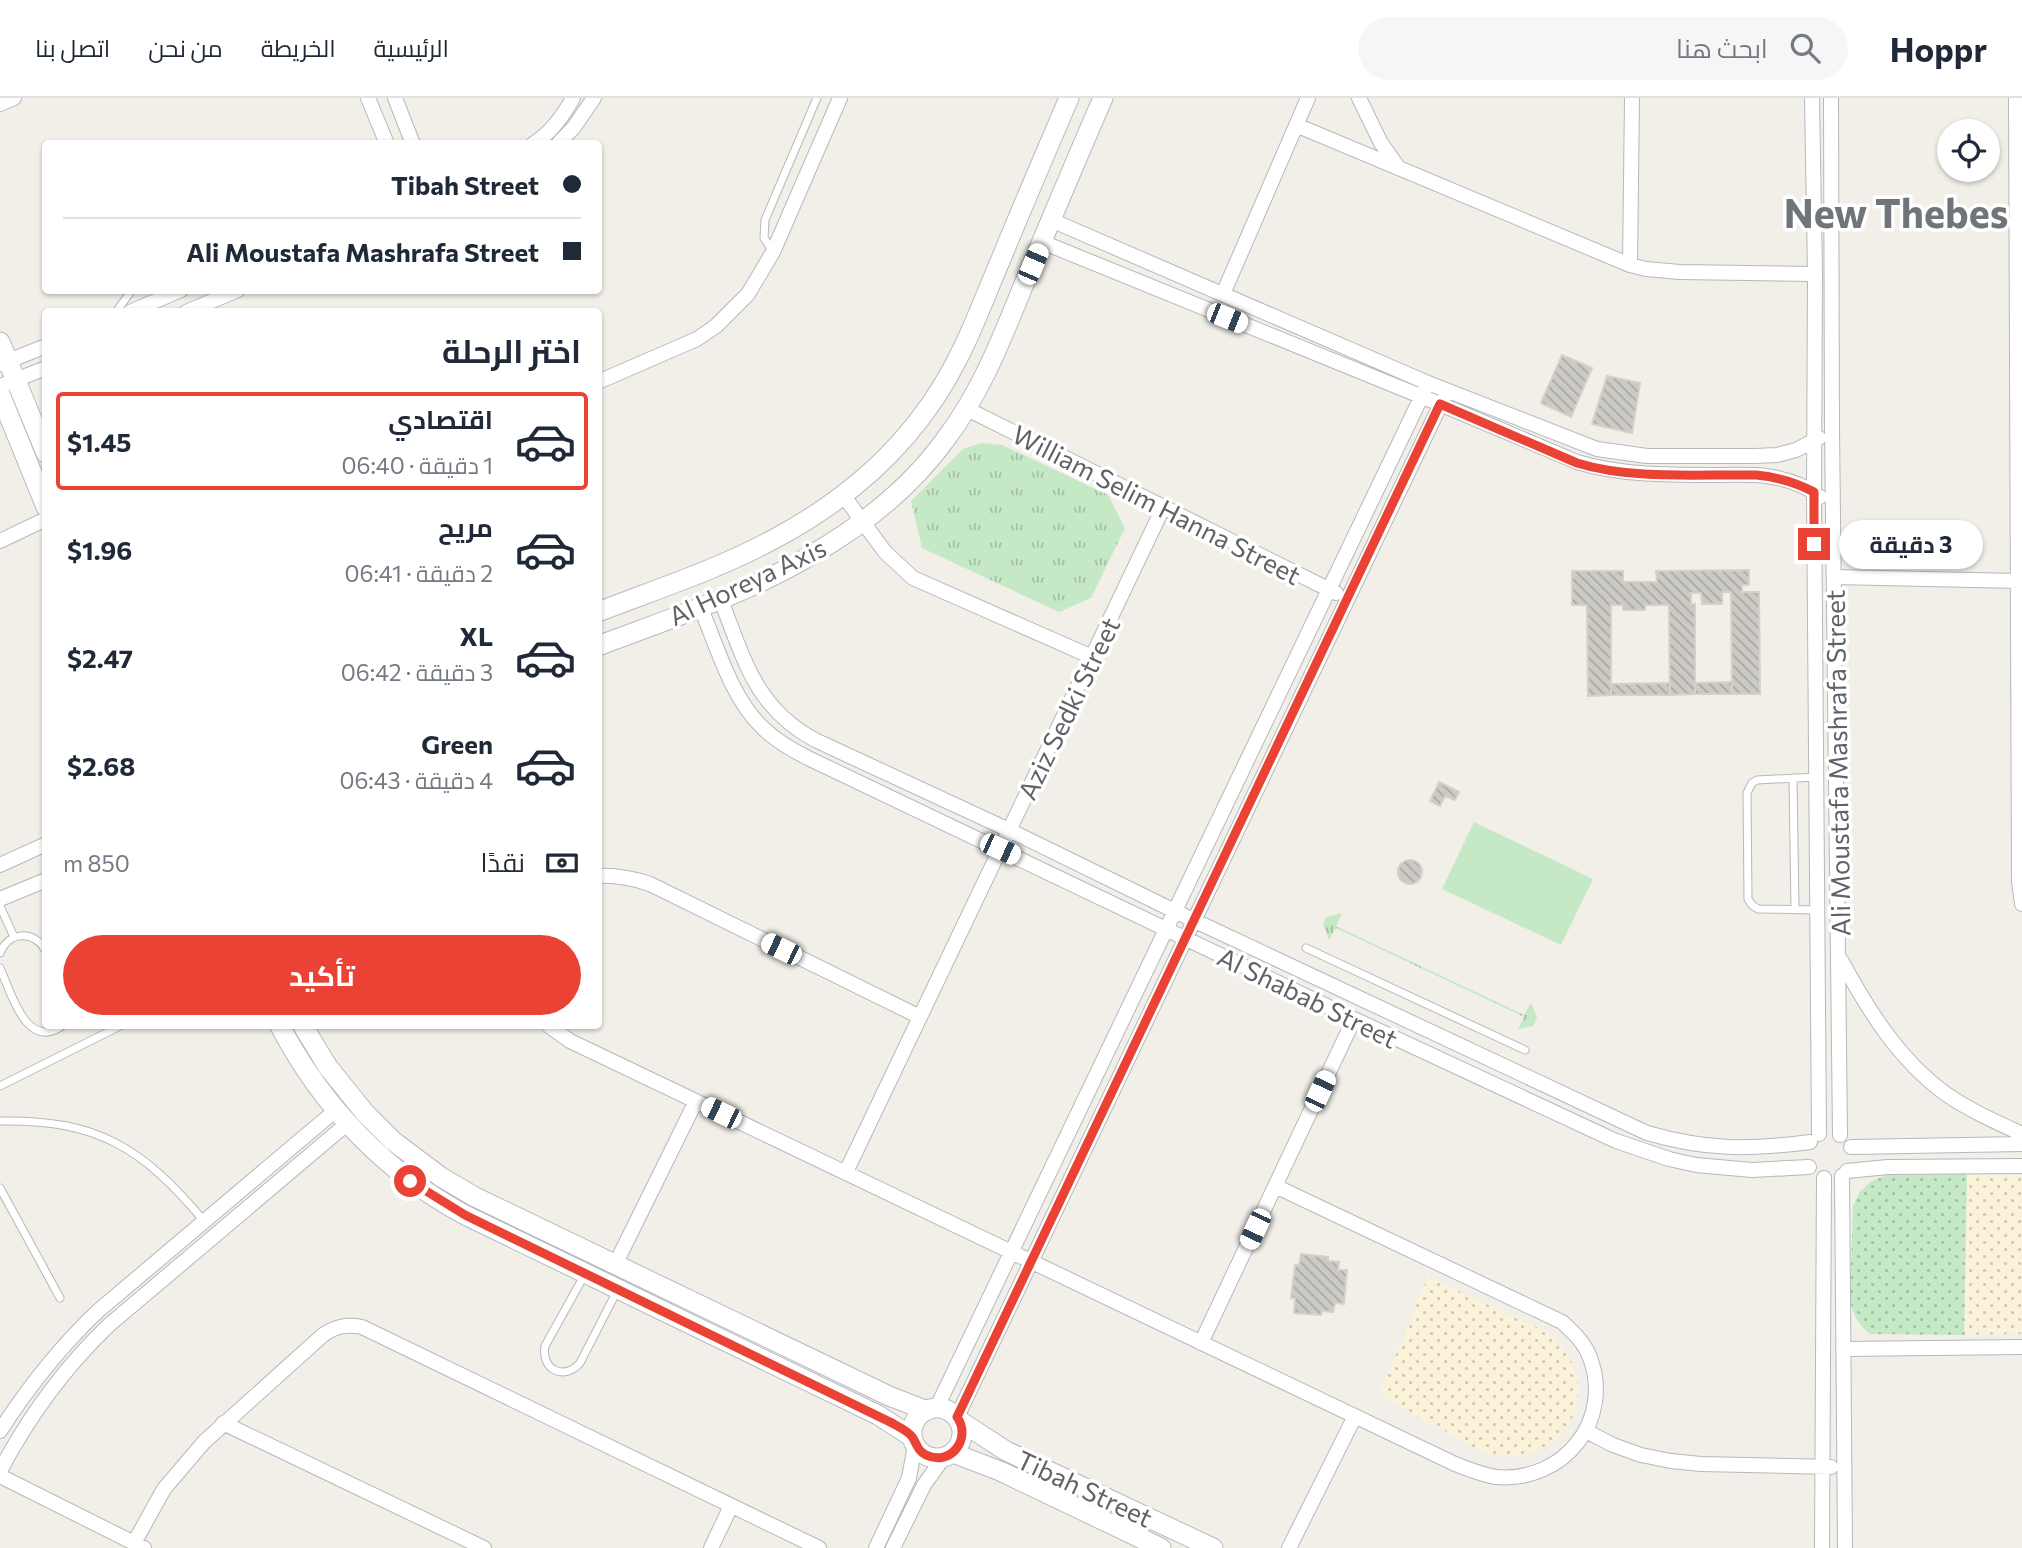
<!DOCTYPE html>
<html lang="ar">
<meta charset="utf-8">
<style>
body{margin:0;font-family:Commissioner,Cairo,sans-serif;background:#f6f6f7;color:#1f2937;direction:rtl;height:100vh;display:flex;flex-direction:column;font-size:26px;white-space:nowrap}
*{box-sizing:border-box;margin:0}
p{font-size:23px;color:#747a83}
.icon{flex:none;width:38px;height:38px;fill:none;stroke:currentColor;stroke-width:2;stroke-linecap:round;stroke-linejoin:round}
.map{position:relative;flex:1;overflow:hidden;direction:ltr}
.details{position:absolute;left:42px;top:210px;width:560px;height:721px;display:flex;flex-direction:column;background:#fff;border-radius:7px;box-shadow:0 2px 5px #0004;direction:rtl}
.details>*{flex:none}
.top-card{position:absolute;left:42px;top:42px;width:560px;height:154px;border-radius:7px;box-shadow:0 2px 5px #0004;direction:rtl;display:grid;align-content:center;height:154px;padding:0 21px;background:#fff}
.controls{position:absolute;left:1937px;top:21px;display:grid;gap:14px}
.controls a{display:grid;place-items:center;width:63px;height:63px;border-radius:50%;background:#fff;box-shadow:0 2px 5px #0004;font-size:35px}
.end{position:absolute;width:32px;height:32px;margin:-16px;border:9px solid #ea4335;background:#fff;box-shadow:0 0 0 4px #fff}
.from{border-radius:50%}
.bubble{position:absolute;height:49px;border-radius:24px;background:#fff;box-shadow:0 2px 5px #0004;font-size:23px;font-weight:700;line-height:49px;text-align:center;direction:rtl}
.car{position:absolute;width:21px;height:42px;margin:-21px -10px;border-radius:9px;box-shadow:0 0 5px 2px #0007;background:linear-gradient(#fff 24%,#345 0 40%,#fff 0 76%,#345 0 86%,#fff 0)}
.top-card b{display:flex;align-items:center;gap:24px;height:66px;font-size:26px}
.top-card b+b{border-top:2px solid #e0e1e3}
.top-card i{width:18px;height:18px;background:#1f2937}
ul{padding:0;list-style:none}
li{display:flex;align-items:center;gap:21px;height:98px;margin:0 14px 10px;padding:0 7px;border:4px solid transparent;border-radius:7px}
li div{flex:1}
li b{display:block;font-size:26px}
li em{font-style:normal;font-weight:700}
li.current{border-color:#ea4335}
li>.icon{width:63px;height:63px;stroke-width:1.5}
h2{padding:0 21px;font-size:32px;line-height:84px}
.pay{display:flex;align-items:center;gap:18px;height:77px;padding:0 21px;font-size:26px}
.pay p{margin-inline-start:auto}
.primary-button{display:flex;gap:14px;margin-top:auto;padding:14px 21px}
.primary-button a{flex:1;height:80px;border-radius:42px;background:#ea4335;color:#fff;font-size:28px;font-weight:700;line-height:80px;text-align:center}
header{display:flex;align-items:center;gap:42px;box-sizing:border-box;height:98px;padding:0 35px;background:#fff;border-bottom:2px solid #e0e1e3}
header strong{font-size:33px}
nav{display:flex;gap:38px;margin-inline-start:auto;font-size:24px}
.search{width:490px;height:63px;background:#f6f6f7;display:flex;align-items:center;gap:18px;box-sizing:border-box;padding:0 24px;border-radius:38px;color:#747a83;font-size:26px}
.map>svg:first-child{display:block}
.grass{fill:url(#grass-tufts)}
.sand{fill:url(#sand-dots)}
.park{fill:url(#park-dots)}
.pitch{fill:#c5e8c5}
.building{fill:url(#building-back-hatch);stroke:#d6d1c6;stroke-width:2}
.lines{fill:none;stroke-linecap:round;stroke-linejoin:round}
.lane-casing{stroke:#b5b8bc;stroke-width:9}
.street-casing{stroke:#b5b8bc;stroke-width:16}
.secondary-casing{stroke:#b6babf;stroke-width:21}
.lane{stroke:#fff;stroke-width:7}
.street{stroke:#fff;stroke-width:14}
.secondary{stroke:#fff;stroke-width:19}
.route{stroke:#ea4335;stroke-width:9}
.labels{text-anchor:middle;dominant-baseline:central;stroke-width:7;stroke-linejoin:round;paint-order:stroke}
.street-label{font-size:26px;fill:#5f6368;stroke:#fff}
.town-label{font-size:40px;font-weight:bold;fill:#70757a;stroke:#fff}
</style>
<header>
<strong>Hoppr</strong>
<div class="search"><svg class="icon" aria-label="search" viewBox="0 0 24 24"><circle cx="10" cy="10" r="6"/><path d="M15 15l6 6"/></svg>ابحث هنا</div>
<nav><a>الرئيسية</a><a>الخريطة</a><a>من نحن</a><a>اتصل بنا</a></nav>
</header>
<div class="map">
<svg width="2022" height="1450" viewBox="0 0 2022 1450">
<defs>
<pattern id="grass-tufts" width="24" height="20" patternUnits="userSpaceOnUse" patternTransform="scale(1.75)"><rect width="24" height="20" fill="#c5e8c5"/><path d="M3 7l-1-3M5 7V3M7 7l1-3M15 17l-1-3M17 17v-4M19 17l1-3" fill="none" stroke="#a3c0a4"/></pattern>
<pattern id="sand-dots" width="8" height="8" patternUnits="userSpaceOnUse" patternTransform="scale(1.75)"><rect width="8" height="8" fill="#fbf3d9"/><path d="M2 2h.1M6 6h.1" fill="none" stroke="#cec8b4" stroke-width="1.8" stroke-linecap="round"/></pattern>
<pattern id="park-dots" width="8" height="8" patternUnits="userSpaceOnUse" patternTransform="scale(1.75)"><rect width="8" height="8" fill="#c5e8c5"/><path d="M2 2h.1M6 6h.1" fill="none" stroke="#a3c0a4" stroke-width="1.8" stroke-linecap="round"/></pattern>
<pattern id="building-back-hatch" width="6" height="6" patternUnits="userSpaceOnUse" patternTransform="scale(1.75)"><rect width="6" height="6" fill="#cccac5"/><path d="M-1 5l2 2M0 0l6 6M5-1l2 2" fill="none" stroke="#a9a8a4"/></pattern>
</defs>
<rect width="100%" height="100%" fill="#f1efe8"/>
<path class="grass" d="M981,345L1002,347L1108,397L1125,430L1091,500L1059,514L922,450L911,403L963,351Z
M1342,815L1336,828L1524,917L1531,905L1537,919L1533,928L1518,931L1524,919L1336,830L1329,842L1323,826L1326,819Z"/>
<path class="sand" d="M1967,1076L2022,1077V1236L1964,1237Z
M1428,1179L1551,1236C1564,1250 1576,1266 1578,1287C1582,1331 1540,1364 1498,1357C1480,1355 1464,1344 1449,1335C1425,1323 1402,1310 1380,1295Z"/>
<path class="park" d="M1967,1076L1964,1237L1870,1236C1858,1226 1853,1217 1850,1202L1853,1108L1860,1093L1872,1083L1886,1077Z"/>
<path class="pitch" d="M1474,724L1593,781L1561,847L1442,791Z"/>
<path class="building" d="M1562,257L1592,270L1571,319L1541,305Z
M1607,278L1640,285L1632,335L1592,326Z
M1749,472V487H1742V494H1759L1760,596H1732L1731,494H1722V506H1702L1701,495H1691V506H1695V596L1670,597L1669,507H1645V512H1623V507H1611V597L1588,598L1587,507H1572V473H1623V484H1657L1656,473Z
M1732,584V596H1695V585Z
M1670,585V597H1611V586Z
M1439,684L1459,694L1455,702L1445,698L1440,708L1430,703Z
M1398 774a12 12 0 1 1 24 0a12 12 0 1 1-24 0Z
M1301,1156L1328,1159V1163L1339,1164L1338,1172H1347L1344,1206L1335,1205L1333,1214L1322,1213L1321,1217L1294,1215L1295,1200H1291L1295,1167H1299Z"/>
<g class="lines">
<g class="lane-casing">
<path id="lane" d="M773,154L764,140L765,122L817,0
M116,214L132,192
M1817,679L1757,682L1752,685L1747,695L1748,801L1752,807L1758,811L1817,812
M1793,680L1795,812
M0,808L14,839
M1306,850L1525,952
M0,855C9,833 34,832 46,853
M0,870C11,894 26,953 62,928
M0,988L120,928
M0,1023C97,1021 143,1050 204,1123
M0,1090L60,1200
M585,1176L545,1248C541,1272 564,1283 580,1265L618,1191"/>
</g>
<g class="street-casing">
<path id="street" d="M368,0L387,46
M395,0L413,46
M1359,0L1381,45L1398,69
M1812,0L1815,176L1814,394L1819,1036
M1831,0L1832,330L1840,1037
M2016,0L2019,783L2022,806
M0,6L14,0
M1296,27L1630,167L1646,171L1680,174L1815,176
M533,46C551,35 563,18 573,0
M558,46L574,29L594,0
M1051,122L1428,285L1597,351L1647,358H1755L1777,357L1796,352L1819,340
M1042,144L1440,306L1577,364C1631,381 1699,376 1757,377C1780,379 1802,384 1820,399
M1630,167L1632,0
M1223,196L1308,0
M130,214L181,192
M186,214L238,192
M1,266L46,248
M598,284L697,241L716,228L748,196L773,154L840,0
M0,288L46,270
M967,311L1336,495
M843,397L885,454L913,480L1092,559
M0,443L46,421
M1835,479L2019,483
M720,500C744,560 754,609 815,642L1009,732L1193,822L1647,1035C1706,1052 1749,1052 1810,1044
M700,508C717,548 731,600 763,630C776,643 792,652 808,660L1354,921L1616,1043L1669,1061L1696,1067L1752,1072L1809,1069
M0,767L46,746
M598,778C617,777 632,780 650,786L920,919
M0,801L46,782
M1841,862C1868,912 1899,962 1946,996C1969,1012 1996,1024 2022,1036
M549,928L570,943L1455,1366C1468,1371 1482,1377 1496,1379C1564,1385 1615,1321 1589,1257C1583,1243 1572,1233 1562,1224L1275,1088
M1851,1049L2022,1046
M1847,1073L1888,1069L2022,1068
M846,1074L1163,410
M1842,1078L1845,1450
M615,1167L696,1003
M1201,1245L1354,921
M1843,1251L2022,1249
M937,1309L1428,285
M957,1319L1447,293
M223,1325L484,1450
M0,1333C29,1288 60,1249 98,1213L336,1012
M1586,1333L1613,1347L1641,1357L1671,1363L1701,1366L1831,1369
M0,1373C29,1318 64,1270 109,1227L348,1025
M0,1378L144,1450
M134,1445L164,1391L204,1344L323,1237C336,1228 347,1226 362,1229L819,1450
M711,1450L731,1408
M876,1450L909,1380L915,1347
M893,1450L924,1387L944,1359
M1289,1450L1355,1318
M1822,1450L1824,1080"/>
</g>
<g class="secondary-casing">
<path id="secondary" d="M0,244L46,355
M0,296L46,409
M598,514C657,491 719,471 774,441C853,399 919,339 959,258C975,227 987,193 1001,161C1023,107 1046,54 1069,0
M598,548C669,521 749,495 813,456C863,427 911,389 945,342C981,295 1002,240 1024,186C1050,124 1076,62 1103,0
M280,928C322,1008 385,1074 465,1117L878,1317L912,1339
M303,928L328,969L365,1015L393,1043L441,1079L475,1099L889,1298L925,1312
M912 1335a25 25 0 1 1 50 0a25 25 0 1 1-50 0Z
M960,1323L1006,1353L1213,1450
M953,1355L1000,1373L1161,1450"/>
</g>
<use href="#lane" class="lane"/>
<use href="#street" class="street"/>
<use href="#secondary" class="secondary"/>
</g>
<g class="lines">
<path class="route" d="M410,1083L465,1117L890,1324C897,1328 909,1333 913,1340C917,1347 918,1353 926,1357C951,1369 972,1340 957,1319L1440,306L1577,365C1632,382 1699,376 1756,377C1778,379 1795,384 1814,394V446"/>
</g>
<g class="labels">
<g class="street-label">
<text transform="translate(1157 406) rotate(27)">William Selim Hanna Street</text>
<text transform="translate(747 483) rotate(-25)">Al Horeya Axis</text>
<text transform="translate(1068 610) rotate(-64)">Aziz Sedki Street</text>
<text transform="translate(1837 665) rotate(-91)">Ali Moustafa Mashrafa Street</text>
<text transform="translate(1308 899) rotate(26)">Al Shabab Street</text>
<text transform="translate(1085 1390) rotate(25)">Tibah Street</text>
</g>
<g class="town-label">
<text x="1896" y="113">New Thebes</text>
</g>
</g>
</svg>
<div class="controls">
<a><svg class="icon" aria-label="locate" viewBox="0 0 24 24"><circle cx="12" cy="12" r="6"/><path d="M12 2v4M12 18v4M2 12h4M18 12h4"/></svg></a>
</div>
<i class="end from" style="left:410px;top:1083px"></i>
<i class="end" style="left:1814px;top:446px"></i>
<div class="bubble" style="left:1839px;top:422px;width:144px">3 دقيقة</div>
<i class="car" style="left:1033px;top:166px;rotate:23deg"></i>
<i class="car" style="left:1227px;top:220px;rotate:112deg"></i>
<i class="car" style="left:1000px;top:751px;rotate:115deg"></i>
<i class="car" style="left:781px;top:851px;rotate:296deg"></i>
<i class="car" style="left:1320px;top:993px;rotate:25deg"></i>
<i class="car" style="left:721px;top:1015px;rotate:296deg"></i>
<i class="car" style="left:1255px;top:1131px;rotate:205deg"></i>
<div class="top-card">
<b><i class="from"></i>Tibah Street</b>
<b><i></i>Ali Moustafa Mashrafa Street</b>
</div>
<section class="details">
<h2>اختر الرحلة</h2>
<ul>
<li class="current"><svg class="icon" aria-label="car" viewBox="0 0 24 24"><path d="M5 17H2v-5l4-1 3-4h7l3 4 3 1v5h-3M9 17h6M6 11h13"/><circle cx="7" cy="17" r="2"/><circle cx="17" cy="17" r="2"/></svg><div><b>اقتصادي</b><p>1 دقيقة · 06:40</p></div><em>$1.45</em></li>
<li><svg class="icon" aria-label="car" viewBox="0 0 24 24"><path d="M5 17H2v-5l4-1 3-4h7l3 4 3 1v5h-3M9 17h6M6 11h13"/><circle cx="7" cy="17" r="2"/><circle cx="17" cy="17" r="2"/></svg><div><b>مريح</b><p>2 دقيقة · 06:41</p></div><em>$1.96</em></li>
<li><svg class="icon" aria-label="car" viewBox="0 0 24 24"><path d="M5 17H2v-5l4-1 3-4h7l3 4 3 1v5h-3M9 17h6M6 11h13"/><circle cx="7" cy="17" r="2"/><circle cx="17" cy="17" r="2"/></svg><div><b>XL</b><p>3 دقيقة · 06:42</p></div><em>$2.47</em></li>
<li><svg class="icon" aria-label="car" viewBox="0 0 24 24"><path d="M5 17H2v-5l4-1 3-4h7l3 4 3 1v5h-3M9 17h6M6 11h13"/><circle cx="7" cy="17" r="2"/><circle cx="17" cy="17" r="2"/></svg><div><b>Green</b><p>4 دقيقة · 06:43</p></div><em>$2.68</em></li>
</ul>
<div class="pay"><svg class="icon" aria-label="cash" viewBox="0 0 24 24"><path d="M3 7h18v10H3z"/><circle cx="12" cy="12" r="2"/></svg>نقدًا<p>850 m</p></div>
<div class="primary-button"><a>تأكيد</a></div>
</section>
</div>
